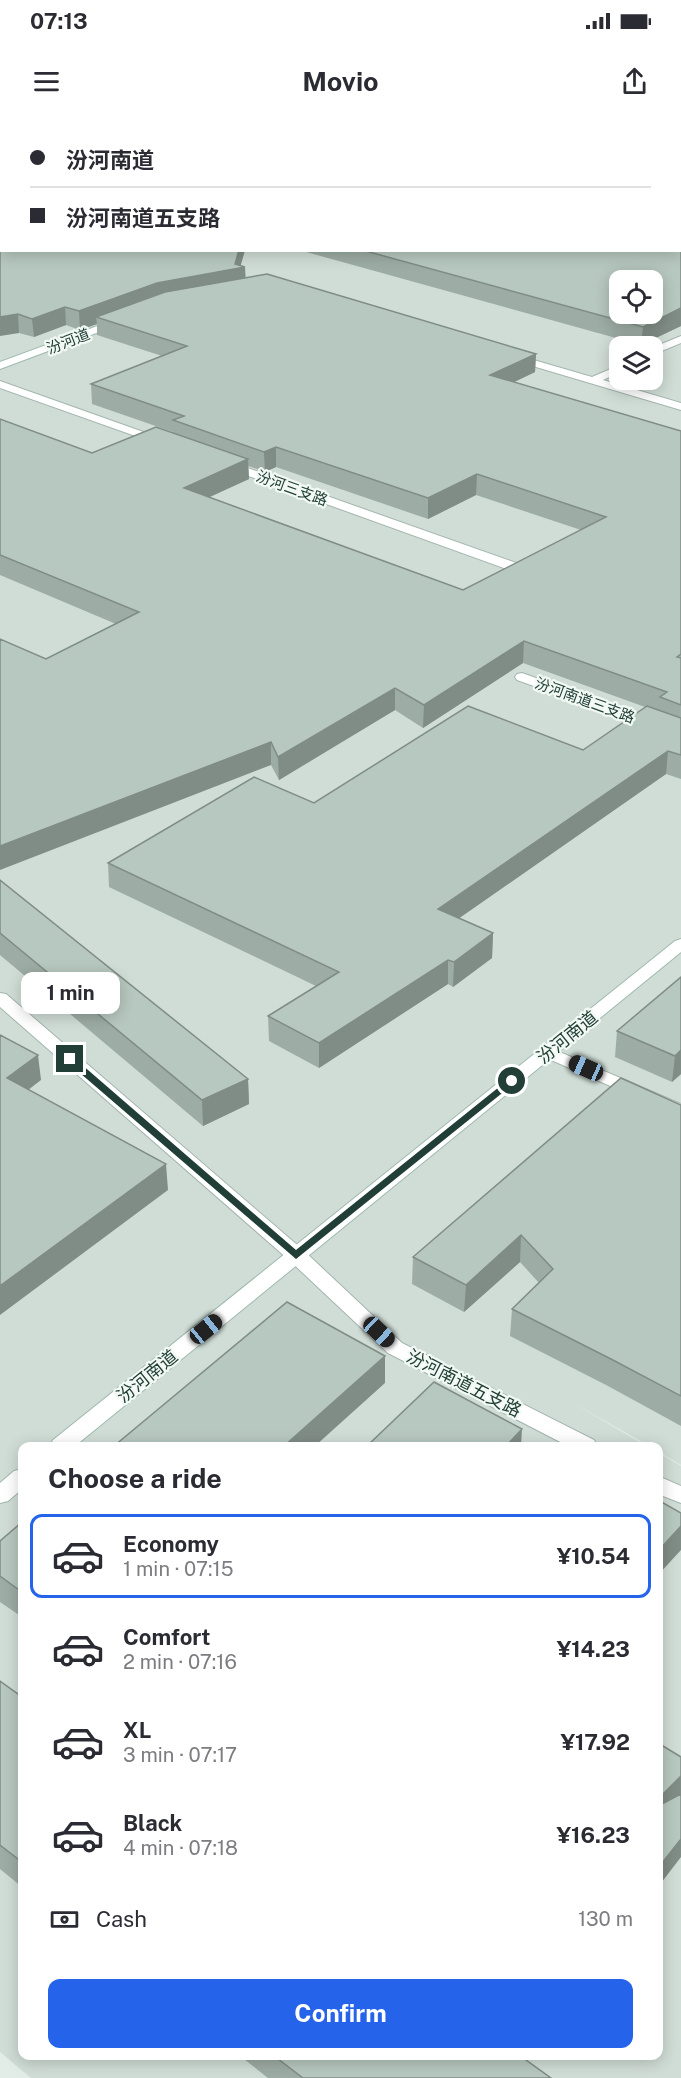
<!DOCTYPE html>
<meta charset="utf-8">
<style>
body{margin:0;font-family:"Public Sans","Noto Sans SC",sans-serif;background:#f2f2f3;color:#2b2b33;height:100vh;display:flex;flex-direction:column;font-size:22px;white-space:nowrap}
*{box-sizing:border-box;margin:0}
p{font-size:20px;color:#7c7c81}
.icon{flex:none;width:33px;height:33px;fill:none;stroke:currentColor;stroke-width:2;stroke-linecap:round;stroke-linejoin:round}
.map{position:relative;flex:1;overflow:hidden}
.side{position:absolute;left:18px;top:1322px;width:645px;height:618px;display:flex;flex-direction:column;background:#fff;border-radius:12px;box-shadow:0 3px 15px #0003}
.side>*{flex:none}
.hud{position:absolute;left:0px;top:0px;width:681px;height:132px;box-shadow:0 3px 15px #0003;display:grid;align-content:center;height:132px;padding:0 30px;background:#fff}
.controls{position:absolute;left:609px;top:150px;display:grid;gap:12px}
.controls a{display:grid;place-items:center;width:54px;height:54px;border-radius:12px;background:#fff;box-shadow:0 3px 15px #0003;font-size:30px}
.end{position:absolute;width:27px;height:27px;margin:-14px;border:8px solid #213f36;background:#fff;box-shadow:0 0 0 3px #fff}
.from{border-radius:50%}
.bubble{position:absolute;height:42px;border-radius:12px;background:#fff;box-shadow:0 3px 15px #0003;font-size:20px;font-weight:700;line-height:42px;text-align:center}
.car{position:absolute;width:18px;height:36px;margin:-18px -9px;border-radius:8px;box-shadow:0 0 4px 2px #0007;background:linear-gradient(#222 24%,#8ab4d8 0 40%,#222 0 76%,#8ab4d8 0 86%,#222 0)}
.hud b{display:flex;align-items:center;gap:21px;height:57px;font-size:22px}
.hud b+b{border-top:2px solid #e1e1e2}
.hud i{width:15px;height:15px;background:#2b2b33}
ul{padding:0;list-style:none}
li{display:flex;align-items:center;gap:18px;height:84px;margin:0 12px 9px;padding:0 18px;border:3px solid transparent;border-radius:12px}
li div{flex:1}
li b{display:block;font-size:22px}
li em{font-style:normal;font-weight:700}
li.active{border-color:#2563eb}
li>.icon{width:54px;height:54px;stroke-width:1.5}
h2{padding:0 30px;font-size:27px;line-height:72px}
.pay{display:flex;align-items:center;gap:15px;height:66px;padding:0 30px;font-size:22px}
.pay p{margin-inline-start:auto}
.button{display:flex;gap:12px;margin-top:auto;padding:12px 30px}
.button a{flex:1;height:69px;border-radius:12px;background:#2563eb;color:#fff;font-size:24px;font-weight:700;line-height:69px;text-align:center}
.status{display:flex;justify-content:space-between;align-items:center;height:42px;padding:0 30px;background:#fff;direction:ltr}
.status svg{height:16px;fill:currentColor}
header{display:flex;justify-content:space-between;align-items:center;height:78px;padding:0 30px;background:#fff;font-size:27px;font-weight:700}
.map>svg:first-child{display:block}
.built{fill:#d0ddd6;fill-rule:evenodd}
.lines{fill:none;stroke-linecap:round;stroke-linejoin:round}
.street-casing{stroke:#a4b5ae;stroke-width:2}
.secondary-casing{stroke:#9fb9af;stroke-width:2}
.street{fill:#fff;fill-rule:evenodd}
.secondary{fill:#fff;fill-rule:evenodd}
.wall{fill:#9daca5;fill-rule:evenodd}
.shaded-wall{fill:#808c86}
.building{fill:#b7c8c0;stroke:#808c86;stroke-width:1.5;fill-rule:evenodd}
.route{fill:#213f36}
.labels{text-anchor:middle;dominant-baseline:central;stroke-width:4.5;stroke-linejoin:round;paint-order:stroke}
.far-street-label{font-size:15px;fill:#213f36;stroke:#f2f9f5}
.street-label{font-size:18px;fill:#213f36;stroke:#f2f9f5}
</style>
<div class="status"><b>07:13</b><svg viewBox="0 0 49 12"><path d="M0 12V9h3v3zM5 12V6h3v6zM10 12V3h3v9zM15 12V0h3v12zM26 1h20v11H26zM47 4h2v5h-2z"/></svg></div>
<header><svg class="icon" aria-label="menu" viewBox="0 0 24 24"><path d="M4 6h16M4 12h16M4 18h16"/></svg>Movio<svg class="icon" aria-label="share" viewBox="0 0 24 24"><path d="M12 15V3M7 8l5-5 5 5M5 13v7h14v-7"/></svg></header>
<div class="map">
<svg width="681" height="1958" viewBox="0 0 681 1958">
<rect width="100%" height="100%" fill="#e2ede7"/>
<path class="built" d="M0,0L220,1L2,2V130H680L681,85V1345L659,1332L658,1326H649L570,1281L646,1326H22V1935H658L659,1333L681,1346V1958H31L0,1932ZM620,160H652V194H620ZM620,226H652V260H620Z"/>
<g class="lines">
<g class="street-casing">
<path id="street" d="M681,216V223L652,235V228Z
M513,234L592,257L620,245V252L603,260L681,283V290L509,239L508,237Z
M0,261L166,320L168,322L166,324H158L0,268Z
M225,340L522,445L523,448L517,452L512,451L221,346V342Z
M522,553L681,610V619L517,560L515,557L517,554Z
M0,873L6,874L303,1130L402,1223L594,1320L597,1326H568L388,1233L289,1140L0,887Z
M548,927L681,984V997L542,936L539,932L542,928Z
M658,1356L681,1366V1383L658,1374Z"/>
</g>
<g class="secondary-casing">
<path id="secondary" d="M413,0H426L428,2H414Z
M651,0H661L649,2Z
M680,54H681V60H680Z
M119,198L123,199V203L0,249V242Z
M681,819V832L75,1326H50L53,1320L675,821Z
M22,1349V1369L8,1381L0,1383V1363L14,1351Z"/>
</g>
<use href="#street" class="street"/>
<use href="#secondary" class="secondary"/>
</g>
<path class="wall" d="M0,0L2,2V91H0Z
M681,102V206L641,225L299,130H680Z
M2,130H245L240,146L245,158L536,234L535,252L514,262L681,311V659L666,654L459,798L493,813L492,838L453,867L448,864L319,948L269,921L268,896L316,866L109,767L108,743L314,683L583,630L645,587L523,543L423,608L395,590L279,660L271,645L46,539L116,504L0,455V299L92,333L173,313V312L92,284L91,264L162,236L97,215V204L80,210L66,205L34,217L19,213ZM248,346L265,352L276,347L428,399L476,375L581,410L463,470L210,377L249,359Z
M0,760L248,959L249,984L203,1006L0,835Z
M681,857V954L672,962L615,937L617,911Z
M681,985V1306L608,1266L510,1216L512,1189L539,1163L520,1142L464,1192L412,1164L413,1137Z
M22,1402V1497L0,1482V1421Z
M0,1561L22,1577V1767L0,1749Z
M239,1935H519L551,1958H268Z"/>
<path class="shaded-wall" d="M239,130H245L240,148L245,147L246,165L96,197L97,204L80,210L79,191L157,163L235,144Z
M65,187L66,205L34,217L32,199Z
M681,188V206L641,225L643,207Z
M18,194L19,213L0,216V197Z
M536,234L535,252L489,274L490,255Z
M276,327V347L265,352L264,332Z
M248,339L249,359L185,388L184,368Z
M477,354L476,375L428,399V378Z
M524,521L523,543L423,608L424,585Z
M395,568V590L279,660L278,637Z
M271,622V645L0,750V726Z
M668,631L666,654L438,813V789Z
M493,813L492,838L453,867L454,842Z
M448,840V864L319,948V923Z
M681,930V954L672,962L675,936Z
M38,935L41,960L10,984L7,958Z
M248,959L249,984L203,1006L202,980Z
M166,1044L168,1070L0,1195V1166Z
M521,1115L520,1142L464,1192L466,1165Z
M385,1236V1263L315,1326H284Z
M522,1309L521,1326H506Z
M681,1406V1430L658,1455V1431Z
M681,1656V1676L658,1699V1679Z
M681,1719V1737L658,1767V1748Z"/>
<path class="building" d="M0,0H188L192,2H2V75H0Z
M0,100H2V130H239L235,144L245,147L157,163L79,191L65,187L32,199L18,194L0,197Z
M680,102H681V188L643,207L362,130H680ZM620,160H652V194H620Z
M267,154L536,234L490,255L681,311V534L677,537L681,538V585L660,577L667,572L524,521L424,585L395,568L278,637L271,622L0,726V519L46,539L139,492L0,435V299L92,333L156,307L248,339L184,368L463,470L606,397L477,354L428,378L276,327L264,332L173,300L184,296L91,264L187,226L96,197L165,172Z
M468,586L583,630L647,586L681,598V635L668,631L438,789L493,813L454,842L448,840L319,923L268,896L339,852L108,743L254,657L314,683Z
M0,760L248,959L202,980L0,813Z
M681,857V930L675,936L617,911Z
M0,915L38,935L7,958L166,1044L0,1166Z
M621,958L681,985V1276L611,1239L512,1189L553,1149L521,1115L466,1165L413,1137Z
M287,1182L385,1236L284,1326H114Z
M434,1262L522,1309L506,1326H367Z
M658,1380L681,1393V1406L658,1431Z
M22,1402V1472L0,1456V1421Z
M0,1561L22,1577V1742L0,1725Z
M658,1623L681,1637V1656L658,1679Z
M681,1674V1719L658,1748V1686Z
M273,1935H519L551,1958H303Z"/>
<path class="route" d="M66,937H73L296,1130L509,959L517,961L296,1139L66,941Z"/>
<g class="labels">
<g class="far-street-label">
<text transform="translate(68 221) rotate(-21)">汾河道</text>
<text transform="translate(292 368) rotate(20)">汾河三支路</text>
<text transform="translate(585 580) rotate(20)">汾河南道三支路</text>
</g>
<g class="street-label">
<text transform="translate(567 917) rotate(-39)">汾河南道</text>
<text transform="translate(147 1256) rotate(-39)">汾河南道</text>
<text transform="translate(464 1263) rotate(27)">汾河南道五支路</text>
</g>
</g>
</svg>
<div class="controls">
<a><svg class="icon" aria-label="locate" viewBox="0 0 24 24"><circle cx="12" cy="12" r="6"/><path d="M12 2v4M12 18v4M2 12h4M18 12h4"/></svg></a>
<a><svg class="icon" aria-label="layers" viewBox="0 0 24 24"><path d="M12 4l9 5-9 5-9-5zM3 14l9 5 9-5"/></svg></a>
</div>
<i class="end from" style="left:512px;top:961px"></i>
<i class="end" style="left:70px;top:939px"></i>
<div class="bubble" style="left:21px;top:852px;width:99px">1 min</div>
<i class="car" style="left:586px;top:948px;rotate:294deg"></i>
<i class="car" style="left:206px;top:1209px;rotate:51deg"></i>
<i class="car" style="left:379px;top:1212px;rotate:133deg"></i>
<div class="hud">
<b><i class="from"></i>汾河南道</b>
<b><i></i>汾河南道五支路</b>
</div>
<section class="side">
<h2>Choose a ride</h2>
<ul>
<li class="active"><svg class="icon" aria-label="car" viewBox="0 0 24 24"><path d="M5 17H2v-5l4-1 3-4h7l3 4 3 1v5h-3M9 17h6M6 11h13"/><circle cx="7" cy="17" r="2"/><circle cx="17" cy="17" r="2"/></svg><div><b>Economy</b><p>1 min · 07:15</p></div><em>¥10.54</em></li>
<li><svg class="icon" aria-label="car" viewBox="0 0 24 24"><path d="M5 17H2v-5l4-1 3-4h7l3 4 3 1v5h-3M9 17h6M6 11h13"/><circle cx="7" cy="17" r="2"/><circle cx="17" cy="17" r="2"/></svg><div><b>Comfort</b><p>2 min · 07:16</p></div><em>¥14.23</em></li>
<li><svg class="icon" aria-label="car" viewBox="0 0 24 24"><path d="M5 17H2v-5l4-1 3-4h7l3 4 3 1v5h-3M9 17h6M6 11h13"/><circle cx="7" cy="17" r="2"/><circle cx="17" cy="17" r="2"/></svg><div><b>XL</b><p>3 min · 07:17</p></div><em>¥17.92</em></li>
<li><svg class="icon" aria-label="car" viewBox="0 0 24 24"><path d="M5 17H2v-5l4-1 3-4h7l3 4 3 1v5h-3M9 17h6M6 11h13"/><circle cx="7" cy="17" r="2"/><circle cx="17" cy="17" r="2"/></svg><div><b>Black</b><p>4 min · 07:18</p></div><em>¥16.23</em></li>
</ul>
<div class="pay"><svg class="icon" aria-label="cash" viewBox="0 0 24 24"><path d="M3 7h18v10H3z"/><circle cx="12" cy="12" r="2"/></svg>Cash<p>130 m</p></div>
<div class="button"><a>Confirm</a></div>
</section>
</div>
